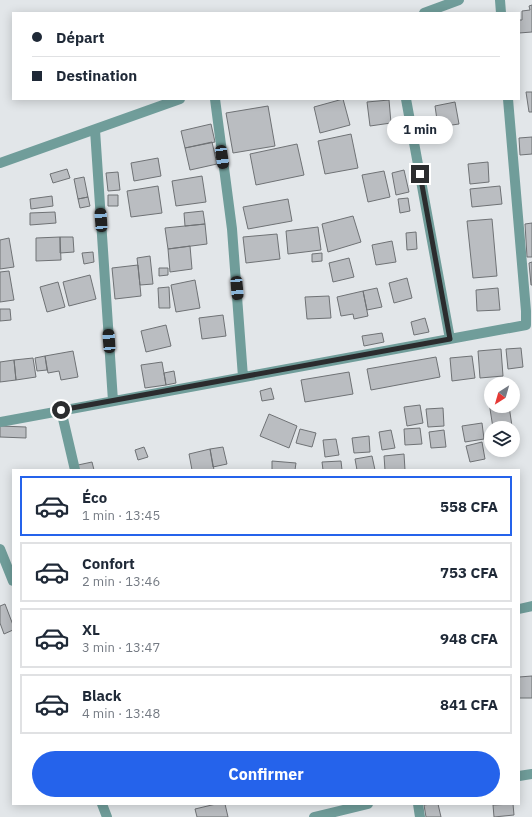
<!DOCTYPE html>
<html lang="fr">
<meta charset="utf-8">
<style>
body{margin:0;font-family:"IBM Plex Sans",sans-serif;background:#f6f6f7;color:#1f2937;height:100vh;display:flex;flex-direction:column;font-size:15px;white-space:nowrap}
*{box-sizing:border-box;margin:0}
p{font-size:13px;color:#747a83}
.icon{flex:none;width:22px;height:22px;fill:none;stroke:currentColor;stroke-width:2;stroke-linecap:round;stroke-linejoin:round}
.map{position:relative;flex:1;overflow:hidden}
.side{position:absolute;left:12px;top:469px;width:508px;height:336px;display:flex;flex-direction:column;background:#fff;border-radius:0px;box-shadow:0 2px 10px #0003}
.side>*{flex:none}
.top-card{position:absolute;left:12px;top:12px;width:508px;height:88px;border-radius:0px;box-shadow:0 2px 10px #0003;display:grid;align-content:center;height:88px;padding:0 20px;background:#fff}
.needle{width:26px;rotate:217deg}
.controls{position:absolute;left:484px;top:377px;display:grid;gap:8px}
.controls a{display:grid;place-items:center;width:36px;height:36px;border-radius:50%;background:#fff;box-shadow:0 2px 10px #0003;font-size:20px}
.end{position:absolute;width:18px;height:18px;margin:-9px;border:5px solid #2b2c2e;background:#fff;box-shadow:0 0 0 2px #fff}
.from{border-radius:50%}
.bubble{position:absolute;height:28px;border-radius:14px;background:#fff;box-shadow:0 2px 10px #0003;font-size:13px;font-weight:700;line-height:28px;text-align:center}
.car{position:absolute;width:12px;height:24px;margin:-12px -6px;border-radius:5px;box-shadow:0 0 3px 1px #0007;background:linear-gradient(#222 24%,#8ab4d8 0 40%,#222 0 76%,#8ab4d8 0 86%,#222 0)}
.top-card b{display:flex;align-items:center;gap:14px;height:38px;font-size:15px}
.top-card b+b{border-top:1px solid #e0e1e3}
.top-card i{width:10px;height:10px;background:#1f2937}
ul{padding:7px 0 0;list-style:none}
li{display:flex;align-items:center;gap:12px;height:60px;margin:0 8px 6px;padding:0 12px;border:2px solid #e0e1e3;border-radius:0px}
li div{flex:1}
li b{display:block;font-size:15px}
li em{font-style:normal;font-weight:700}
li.on{border-color:#2563eb}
li>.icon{width:36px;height:36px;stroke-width:1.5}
.button{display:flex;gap:8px;margin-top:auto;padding:8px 20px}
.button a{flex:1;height:46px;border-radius:24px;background:#2563eb;color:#fff;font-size:16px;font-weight:700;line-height:46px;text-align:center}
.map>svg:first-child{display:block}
.building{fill:#babdc1;stroke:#6f7275}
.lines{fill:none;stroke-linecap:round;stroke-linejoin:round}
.street{stroke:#709d9a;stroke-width:10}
.route{stroke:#2b2c2e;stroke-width:5}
</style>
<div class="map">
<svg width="532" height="817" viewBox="0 0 532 817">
<rect width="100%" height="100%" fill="#e2e6e9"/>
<path class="building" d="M532,5V32L519,33V20H522V11L530,10L529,6Z
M526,92H532V112H529Z
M343,99L350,125L320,133L314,107Z
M389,100L391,123L370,126L367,102Z
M455,102L459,124L438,127L435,106Z
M268,106L275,146L233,153L226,113Z
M211,124L215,142L185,148L181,131Z
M351,134L358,168L325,174L318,141Z
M532,137V154L520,155L519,138Z
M212,142L217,164L190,170L185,148Z
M297,144L304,175L256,185L250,154Z
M158,158L161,176L134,181L131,163Z
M488,162L489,182L470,184L468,164Z
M67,169L70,178L53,183L50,174Z
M404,170L409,192L396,195L392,173Z
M384,171L390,197L368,202L362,175Z
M118,172L120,190L108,191L106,173Z
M202,176L206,202L176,206L172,181Z
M84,177L88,197L78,199L74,179Z
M158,186L162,213L131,217L127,191Z
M500,186L502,204L472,207L470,189Z
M108,195H118V206H108Z
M52,196L53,206L31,209L30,199Z
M88,197L90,206L80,208L78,199Z
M408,198L410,211L400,213L398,199Z
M288,199L292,221L248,229L243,207Z
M203,211L205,224L185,226L184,213Z
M55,212L56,223L30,225V213Z
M353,216L361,242L328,252L322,224Z
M492,219L497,276L473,278L467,221Z
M532,223V257H527L525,224Z
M205,224L207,244L168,249L165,228Z
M318,227L321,250L288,254L286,231Z
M416,232L417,249L407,250L406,233Z
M277,234L280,259L246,263L243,237Z
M60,237H73L74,252L60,253Z
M60,237L61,260L36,261V238Z
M9,238L14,267L0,269V240Z
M392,241L396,262L376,265L372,245Z
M190,246L192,269L170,272L168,249Z
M93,252L94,262L84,264L82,253Z
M322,253V261L312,262V254Z
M150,256L153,284L140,285L137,258Z
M349,258L354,277L333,282L329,263Z
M532,262V285H531L529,263Z
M138,265L141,296L115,299L112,268Z
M159,268H168V275L159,276Z
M9,271L14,300L0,302V272Z
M90,275L96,299L69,306L63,282Z
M407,278L412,298L394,303L389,283Z
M195,280L200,308L176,312L171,285Z
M58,282L65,307L47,312L40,287Z
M169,287L170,308H159L158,288Z
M377,288L382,307L367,310L363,291Z
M498,288L500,310L477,311L476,290Z
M363,291L368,316L354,319L353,314L341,316L337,297Z
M329,296L331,318L307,319L305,297Z
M0,309H10L11,320L0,321Z
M223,315L226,336L202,339L199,318Z
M425,318L429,332L414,335L411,322Z
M166,325L171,346L146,352L141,331Z
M382,333L384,342L364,346L362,336Z
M521,348L523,367L508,369L506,349Z
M501,349L503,376L480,378L478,351Z
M73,351L78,377L61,380L59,371L48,373L45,356Z
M45,356L47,370L37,371L35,358Z
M472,356L475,378L452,381L450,358Z
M436,357L440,377L371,390L367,369Z
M33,358L36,377L16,380L14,360Z
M14,360L16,380L0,382V362Z
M162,362L166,385L145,388L141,365Z
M174,371L176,383L166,385L164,373Z
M349,372L353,394L305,402L301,380Z
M271,388L274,399L262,401L260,391Z
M488,396H491V406H509L512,426L493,428Z
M420,405L423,423L407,426L404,407Z
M443,408L444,426L428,427L426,409Z
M269,414L297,426L289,448L260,436Z
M482,423L484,439L465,442L462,426Z
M0,426L26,427V438L0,437Z
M420,428L422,444L405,445L404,429Z
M300,429L316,433L312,447L296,443Z
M391,430L395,448L382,450L379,432Z
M444,430L446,447L431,448L429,432Z
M369,436L370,452L354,453L352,438Z
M336,439L339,455L325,457L323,440Z
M482,442L485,459L470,462L466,446Z
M144,447L148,457L138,460L135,450Z
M223,447L227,464L213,467L210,449Z
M210,449L214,470H192L189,454Z
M404,454L405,470H385L384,456Z
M372,456L375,470H357L355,459Z
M272,461L296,463L295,470H272Z
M341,461L342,470H323L322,462Z
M92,462L94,470H79L78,465Z
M5,604L13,625V630L4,634L0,623V606Z
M532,676V698H519V677Z
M216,804H225L228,817H197L195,809Z
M431,804H438L441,817H426L424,805Z
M513,804L514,815L494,817L493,805Z"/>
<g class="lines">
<path class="street" d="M500,0L501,13
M424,13L459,0
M215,99L232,229L243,377
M406,99L450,339
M95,130L113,401
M0,163L180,99
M61,410L75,470
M0,422L526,325V311L508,99
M0,549L13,581
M519,609L532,606
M519,776L532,774
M102,804L107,817
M418,804L420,817
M314,817L368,804"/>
</g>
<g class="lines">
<path class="route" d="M61,410L450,339L420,174"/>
</g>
</svg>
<div class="controls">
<a><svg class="needle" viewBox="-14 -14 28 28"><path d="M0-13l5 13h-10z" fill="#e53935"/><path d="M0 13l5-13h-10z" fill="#747a83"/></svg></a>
<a><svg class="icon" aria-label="layers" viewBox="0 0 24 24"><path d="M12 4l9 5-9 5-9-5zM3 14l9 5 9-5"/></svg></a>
</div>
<i class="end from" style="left:61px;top:410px"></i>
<i class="end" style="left:420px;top:174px"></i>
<div class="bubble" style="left:387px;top:116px;width:66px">1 min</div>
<i class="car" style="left:222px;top:157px;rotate:172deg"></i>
<i class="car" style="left:101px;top:220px;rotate:356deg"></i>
<i class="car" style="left:237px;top:288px;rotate:175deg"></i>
<i class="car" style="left:109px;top:341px;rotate:356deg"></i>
<div class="top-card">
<b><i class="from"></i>Départ</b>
<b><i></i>Destination</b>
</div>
<section class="side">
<ul>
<li class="on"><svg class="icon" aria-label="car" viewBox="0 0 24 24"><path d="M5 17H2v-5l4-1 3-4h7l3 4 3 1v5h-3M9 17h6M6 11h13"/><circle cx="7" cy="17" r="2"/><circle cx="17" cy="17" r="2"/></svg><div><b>Éco</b><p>1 min · 13:45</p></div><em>558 CFA</em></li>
<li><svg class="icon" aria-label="car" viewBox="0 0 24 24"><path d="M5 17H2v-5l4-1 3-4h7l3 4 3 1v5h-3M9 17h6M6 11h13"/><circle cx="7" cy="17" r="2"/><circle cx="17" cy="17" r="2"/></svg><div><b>Confort</b><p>2 min · 13:46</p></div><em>753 CFA</em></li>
<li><svg class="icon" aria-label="car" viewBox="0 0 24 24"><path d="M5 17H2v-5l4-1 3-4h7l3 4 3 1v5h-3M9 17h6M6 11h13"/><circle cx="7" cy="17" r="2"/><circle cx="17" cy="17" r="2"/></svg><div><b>XL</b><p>3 min · 13:47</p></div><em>948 CFA</em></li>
<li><svg class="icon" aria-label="car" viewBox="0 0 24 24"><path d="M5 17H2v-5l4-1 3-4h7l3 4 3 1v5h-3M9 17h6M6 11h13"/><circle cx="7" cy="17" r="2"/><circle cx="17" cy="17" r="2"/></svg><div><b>Black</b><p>4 min · 13:48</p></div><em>841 CFA</em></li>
</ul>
<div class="button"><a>Confirmer</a></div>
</section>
</div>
